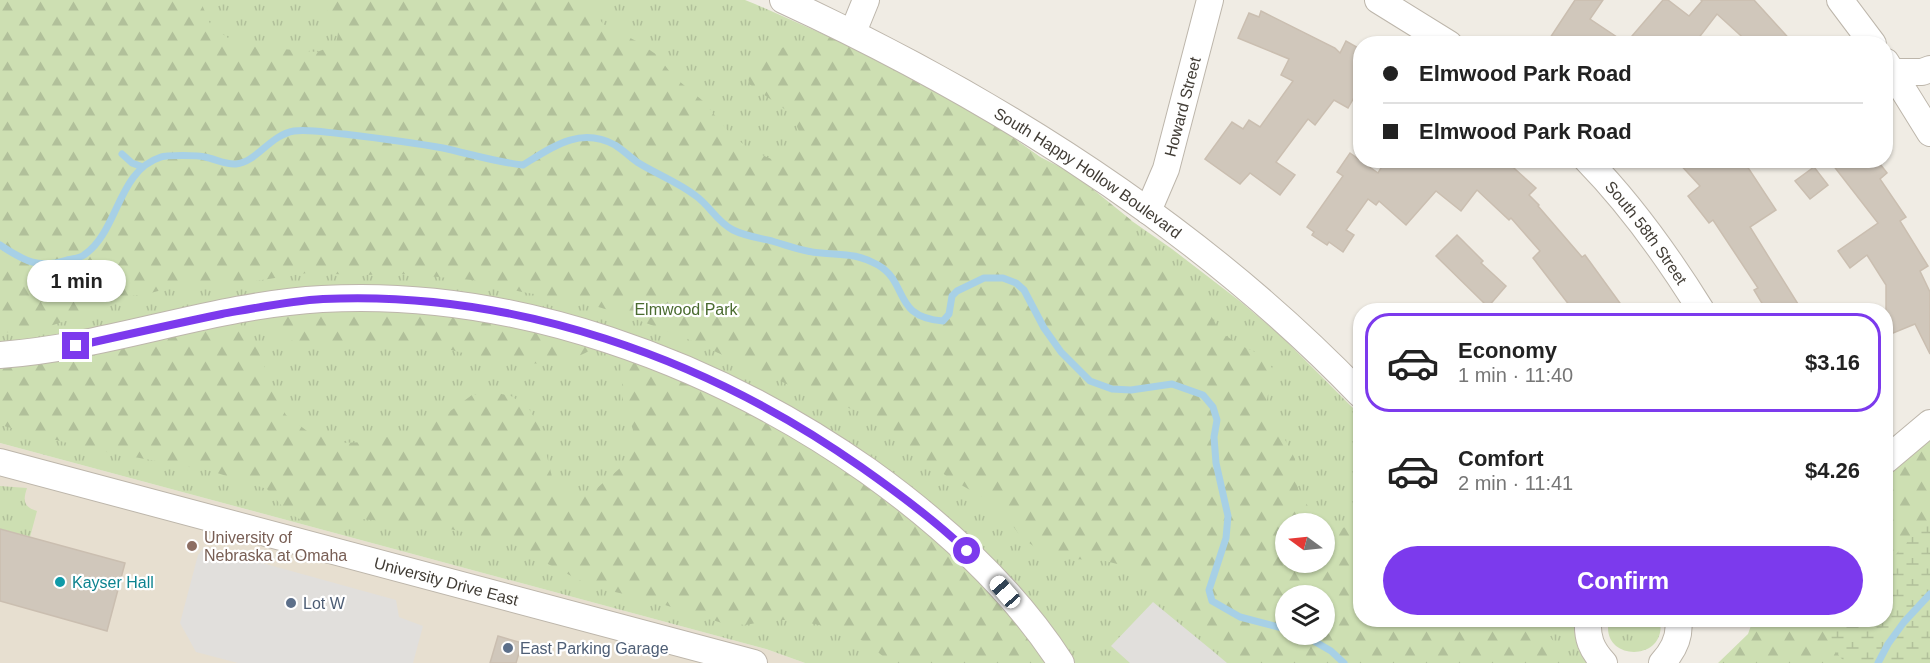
<!DOCTYPE html>
<meta charset="utf-8">
<style>
body{margin:0;font-family:Helvetica,sans-serif;background:#f2f2f2;color:#222;height:100vh;display:flex;flex-direction:column;font-size:22px;white-space:nowrap}
*{box-sizing:border-box;margin:0}
p{font-size:20px;color:#767676}
.icon{flex:none;width:33px;height:33px;fill:none;stroke:currentColor;stroke-width:2;stroke-linecap:round;stroke-linejoin:round}
.map{position:relative;flex:1;overflow:hidden}
.panel{position:absolute;left:1353px;top:303px;width:540px;height:324px;display:flex;flex-direction:column;background:#fff;border-radius:24px;box-shadow:0 2px 4px #0004}
.panel>*{flex:none}
.guide{position:absolute;left:1353px;top:36px;width:540px;height:132px;border-radius:24px;box-shadow:0 2px 4px #0004;display:grid;align-content:center;height:132px;padding:0 30px;background:#fff}
.needle{width:39px;rotate:285deg}
.fabs{position:absolute;left:1275px;top:513px;display:grid;gap:12px}
.fabs a{display:grid;place-items:center;width:60px;height:60px;border-radius:50%;background:#fff;box-shadow:0 2px 4px #0004;font-size:30px}
.end{position:absolute;width:27px;height:27px;margin:-14px;border:8px solid #7c3aed;background:#fff;box-shadow:0 0 0 3px #fff}
.from{border-radius:50%}
.bubble{position:absolute;height:42px;border-radius:21px;background:#fff;box-shadow:0 2px 4px #0004;font-size:20px;font-weight:700;line-height:42px;text-align:center}
.car{position:absolute;width:18px;height:36px;margin:-18px -9px;border-radius:8px;box-shadow:0 0 4px 2px #0007;background:linear-gradient(#fff 24%,#345 0 40%,#fff 0 76%,#345 0 86%,#fff 0)}
.guide b{display:flex;align-items:center;gap:21px;height:57px;font-size:22px}
.guide b+b{border-top:2px solid #e0e0e0}
.guide i{width:15px;height:15px;background:#222}
ul{padding:10px 0 0;list-style:none}
li{display:flex;align-items:center;gap:18px;height:99px;margin:0 12px 9px;padding:0 18px;border:3px solid transparent;border-radius:24px}
li div{flex:1}
li b{display:block;font-size:22px}
li em{font-style:normal;font-weight:700}
li.active{border-color:#7c3aed}
li>.icon{width:54px;height:54px;stroke-width:1.5}
.button{display:flex;gap:12px;margin-top:auto;padding:12px 30px}
.button a{flex:1;height:69px;border-radius:36px;background:#7c3aed;color:#fff;font-size:24px;font-weight:700;line-height:69px;text-align:center}
.map>svg:first-child{display:block}
.education{fill:#e7dfd0}
.grass{fill:url(#grass-tufts);fill-rule:evenodd}
.forest{fill:url(#forest-firs);fill-rule:evenodd}
.wetland{fill:url(#wetland-marsh)}
.parking{fill:#e1dfdc}
.lines{fill:none;stroke-linecap:round;stroke-linejoin:round}
.stream{stroke:#a7d0e6;stroke-width:7}
.building{fill:#d0c7bb;stroke:#cabeb0;stroke-width:1.5}
.minor-casing{stroke:#bdb6ab;stroke-width:28}
.minor{stroke:#fff;stroke-width:26}
.route{stroke:#7c3aed;stroke-width:8}
.education-dot{fill:#8d6e63;stroke:#fff;stroke-width:2}
.culture-dot{fill:#0f9aa8;stroke:#fff;stroke-width:2}
.service-dot{fill:#5c6f8a;stroke:#fff;stroke-width:2}
.labels{text-anchor:middle;dominant-baseline:central;stroke-width:4.5;stroke-linejoin:round;paint-order:stroke}
.street-label{font-size:16px;fill:#413c35;stroke:#fff}
.park-label{font-size:16px;fill:#4a6b30;stroke:#fff}
.education-label{font-size:16px;fill:#785e54;stroke:#fff;text-anchor:start}
.culture-label{font-size:16px;fill:#0d838f;stroke:#fff;text-anchor:start}
.service-label{font-size:16px;fill:#4e5e75;stroke:#fff;text-anchor:start}
</style>
<div class="map">
<svg width="1930" height="663" viewBox="0 0 1930 663">
<defs>
<pattern id="grass-tufts" width="24" height="20" patternUnits="userSpaceOnUse" patternTransform="scale(1.5)"><rect width="24" height="20" fill="#cddfb2"/><path d="M3 7l-1-3M5 7V3M7 7l1-3M15 17l-1-3M17 17v-4M19 17l1-3" fill="none" stroke="#b1c09a"/></pattern>
<pattern id="forest-firs" width="22" height="20" patternUnits="userSpaceOnUse" patternTransform="scale(1.5)"><rect width="22" height="20" fill="#cddfb2"/><path d="M5 1l3.5 6h-7zM16 11l3.5 6h-7z" fill="#b1c09a"/></pattern>
<pattern id="wetland-marsh" width="20" height="14" patternUnits="userSpaceOnUse" patternTransform="scale(1.5)"><rect width="20" height="14" fill="#cddfb2"/><path d="M1 5h8M5 5V1M11 12h8M15 12V8" fill="none" stroke="#b1c09a"/></pattern>
</defs>
<rect width="100%" height="100%" fill="#f0ece4"/>
<path class="education" d="M0,443L766,649L805,663H0Z"/>
<path class="grass" d="M0,0H745L755,4L877,58L1000,129L1172,249L1241,302L1281,336L1360,415V620H1574L1591,663H805L766,649L0,443ZM1286,524H1324V562H1286ZM1286,596H1324V634H1286Z
M0,486L27,488C23,500 23,507 37,511L30,537L0,529Z
M1609,620H1660C1668,663 1599,662 1609,620Z"/>
<path class="forest" d="M0,0H200L211,26L238,45L317,52L335,45C344,21 332,14 314,0H586L603,24L638,42L657,55L673,76L703,101L727,130L750,150L776,161L796,147L800,133L790,113L749,84L748,72L757,56L815,37L830,35L968,105L1040,157L1074,174L1131,220L1141,249L1207,308L1220,332L1240,345L1266,357L1273,370L1265,409L1280,430L1295,459L1298,489L1313,515L1334,529L1360,525V620H1537L1565,656L1568,663H1247L1142,570L1101,560L1070,559L1042,552L1022,538L1006,517L984,498L949,478L911,449L896,432L866,414L811,395L683,337L622,314L578,301L522,292L472,280L405,274L360,275L307,273L242,283L184,284L147,294L113,298L75,318L28,333L0,332ZM1286,524H1324V562H1286ZM1286,596H1324V634H1286Z
M356,291L591,341L592,349C554,374 497,361 455,351C443,348 431,342 420,342C381,340 344,350 306,343C301,342 293,342 288,339C276,334 269,324 266,313Z
M225,318L240,324L256,345L277,399L286,415L307,431L339,443L367,442L430,426L472,395L492,392L511,396L528,407L540,428L556,493L574,496L596,489L619,469L629,451L633,430L623,401L620,349L633,338L654,341L694,360L922,504L1049,663H891L867,643L837,629L796,620H770L746,625L722,623L646,599L593,587L540,560L515,544L450,529L353,518L332,523L305,522L287,512L267,489L211,471L90,449L0,425V347Z
M1930,419V663H1718L1748,634L1753,620H1886V446Z"/>
<path class="wetland" d="M1930,519V663H1847C1832,652 1826,636 1837,620H1886V565L1921,527Z"/>
<path class="parking" d="M204,547L396,600L399,617L423,626L413,663H238L196,652L180,623L198,555Z
M1153,602L1214,652L1227,663H1130L1111,646Z"/>
<g class="lines">
<path class="stream" d="M122,154L132,163L143,167
M0,245C24,261 38,269 67,260C72,259 80,258 84,255C119,231 117,171 161,157C166,155 199,155 205,157C215,159 226,165 236,164C257,162 270,135 294,131C311,129 328,133 344,134C377,138 410,142 443,148C470,154 496,162 523,165C552,147 580,126 615,145C623,150 630,157 637,162C656,174 678,182 696,196C710,206 717,222 733,230C745,236 759,238 772,241C789,246 803,252 821,253C843,255 857,253 878,265C909,283 892,317 943,321L949,314L952,296L957,291L984,278H1003L1016,283L1024,290L1044,328L1061,352L1090,381L1112,389L1131,390L1172,384L1203,395L1213,407L1217,420L1214,437L1216,463L1228,516L1226,538L1209,590L1212,601L1240,617L1286,629
M1302,634L1331,651L1344,663
M1878,663L1888,644L1904,622L1930,594"/>
</g>
<path class="building" d="M1575,0H1603L1590,19L1626,43L1663,0H1668L1689,16L1702,1L1701,0H1754L1794,44H1750L1717,14L1694,44H1546Z
M1261,11L1335,48L1340,53L1346,41L1360,49V87L1348,108L1334,100L1315,125L1308,119L1276,162L1295,175L1280,195L1250,173L1240,184L1205,159L1232,122L1243,129L1249,120L1260,127L1293,81L1281,75L1289,59L1238,38L1249,13L1259,17Z
M1350,153L1378,173L1386,160H1505L1536,188L1529,195L1539,205L1538,206L1582,257L1585,255L1625,310H1573L1533,258L1540,251L1511,218L1509,220L1477,190L1461,211L1436,191L1406,225L1379,201L1376,205L1368,199L1346,230L1354,235L1343,252L1329,242L1327,245L1312,235L1314,232L1307,227L1343,176L1337,172Z
M1676,160H1743L1776,210L1750,227L1798,304L1787,310H1766L1754,290L1758,288L1713,220L1709,223L1688,196L1700,186Z
M1829,160H1877L1887,173L1880,179L1906,217L1900,221L1928,266L1920,271L1930,292V354L1915,324L1886,336V285L1867,255L1850,268L1838,251L1878,223Z
M1814,167L1828,185L1810,199L1795,181Z
M1457,235L1483,261L1481,263L1506,286L1488,307L1436,256Z
M0,529L125,563L107,631L0,601Z
M498,636L522,643L516,663H490Z"/>
<g class="lines">
<g class="minor-casing">
<g id="minor">
<path id="s1" d="M783,0C995,98 1198,226 1360,394"/>
<path d="M1378,0L1449,44"/>
<path d="M1840,0L1873,44"/>
<path d="M853,32L866,0"/>
<path d="M1886,62L1930,133"/>
<path d="M1892,72H1922L1930,69"/>
<path id="s2" d="M1587,160C1631,205 1668,257 1701,310"/>
<path id="s3" d="M1148,211L1166,169L1210,0"/>
<path d="M0,355C109,347 213,305 322,299C514,288 713,362 868,471C942,524 1011,586 1061,663"/>
<path d="M1886,460L1930,423"/>
<path id="s4" d="M0,462L754,663"/>
<path d="M1588,620C1587,638 1591,649 1604,663"/>
<path d="M1662,663C1673,651 1681,637 1678,620"/>
</g>
</g>
<use href="#minor" class="minor"/>
</g>
<g class="lines">
<path class="route" d="M76,346C125,335 174,324 222,314C255,308 289,301 323,299C514,290 706,358 861,467C898,493 935,520 967,551"/>
</g>
<circle class="education-dot" cx="192" cy="546" r="6"/>
<circle class="culture-dot" cx="60" cy="582" r="6"/>
<g class="service-dot">
<circle cx="291" cy="603" r="6"/>
<circle cx="508" cy="648" r="6"/>
</g>
<g class="labels">
<g class="street-label">
<text stroke="none"><textPath href="#s3" startOffset="110">Howard Street</textPath></text>
<text stroke="none"><textPath href="#s1" startOffset="351">South Happy Hollow Boulevard</textPath></text>
<text stroke="none"><textPath href="#s2" startOffset="94">South 58th Street</textPath></text>
<text stroke="none"><textPath href="#s4" startOffset="462">University Drive East</textPath></text>
</g>
<g class="park-label">
<text x="686" y="309">Elmwood Park</text>
</g>
<g class="education-label">
<text x="204" y="537">University of<tspan x="204" dy="18">Nebraska at Omaha</tspan></text>
</g>
<g class="culture-label">
<text x="72" y="582">Kayser Hall</text>
</g>
<g class="service-label">
<text x="303" y="603">Lot W</text>
<text x="520" y="648">East Parking Garage</text>
</g>
</g>
</svg>
<div class="fabs">
<a><svg class="needle" viewBox="-14 -14 28 28"><path d="M0-13l5 13h-10z" fill="#e53935"/><path d="M0 13l5-13h-10z" fill="#767676"/></svg></a>
<a><svg class="icon" aria-label="layers" viewBox="0 0 24 24"><path d="M12 4l9 5-9 5-9-5zM3 14l9 5 9-5"/></svg></a>
</div>
<i class="end from" style="left:967px;top:551px"></i>
<i class="end" style="left:76px;top:346px"></i>
<div class="bubble" style="left:27px;top:260px;width:99px">1 min</div>
<i class="car" style="left:1005px;top:592px;rotate:319deg"></i>
<div class="guide">
<b><i class="from"></i>Elmwood Park Road</b>
<b><i></i>Elmwood Park Road</b>
</div>
<section class="panel">
<ul>
<li class="active"><svg class="icon" aria-label="car" viewBox="0 0 24 24"><path d="M5 17H2v-5l4-1 3-4h7l3 4 3 1v5h-3M9 17h6M6 11h13"/><circle cx="7" cy="17" r="2"/><circle cx="17" cy="17" r="2"/></svg><div><b>Economy</b><p>1 min · 11:40</p></div><em>$3.16</em></li>
<li><svg class="icon" aria-label="car" viewBox="0 0 24 24"><path d="M5 17H2v-5l4-1 3-4h7l3 4 3 1v5h-3M9 17h6M6 11h13"/><circle cx="7" cy="17" r="2"/><circle cx="17" cy="17" r="2"/></svg><div><b>Comfort</b><p>2 min · 11:41</p></div><em>$4.26</em></li>
</ul>
<div class="button"><a>Confirm</a></div>
</section>
</div>
